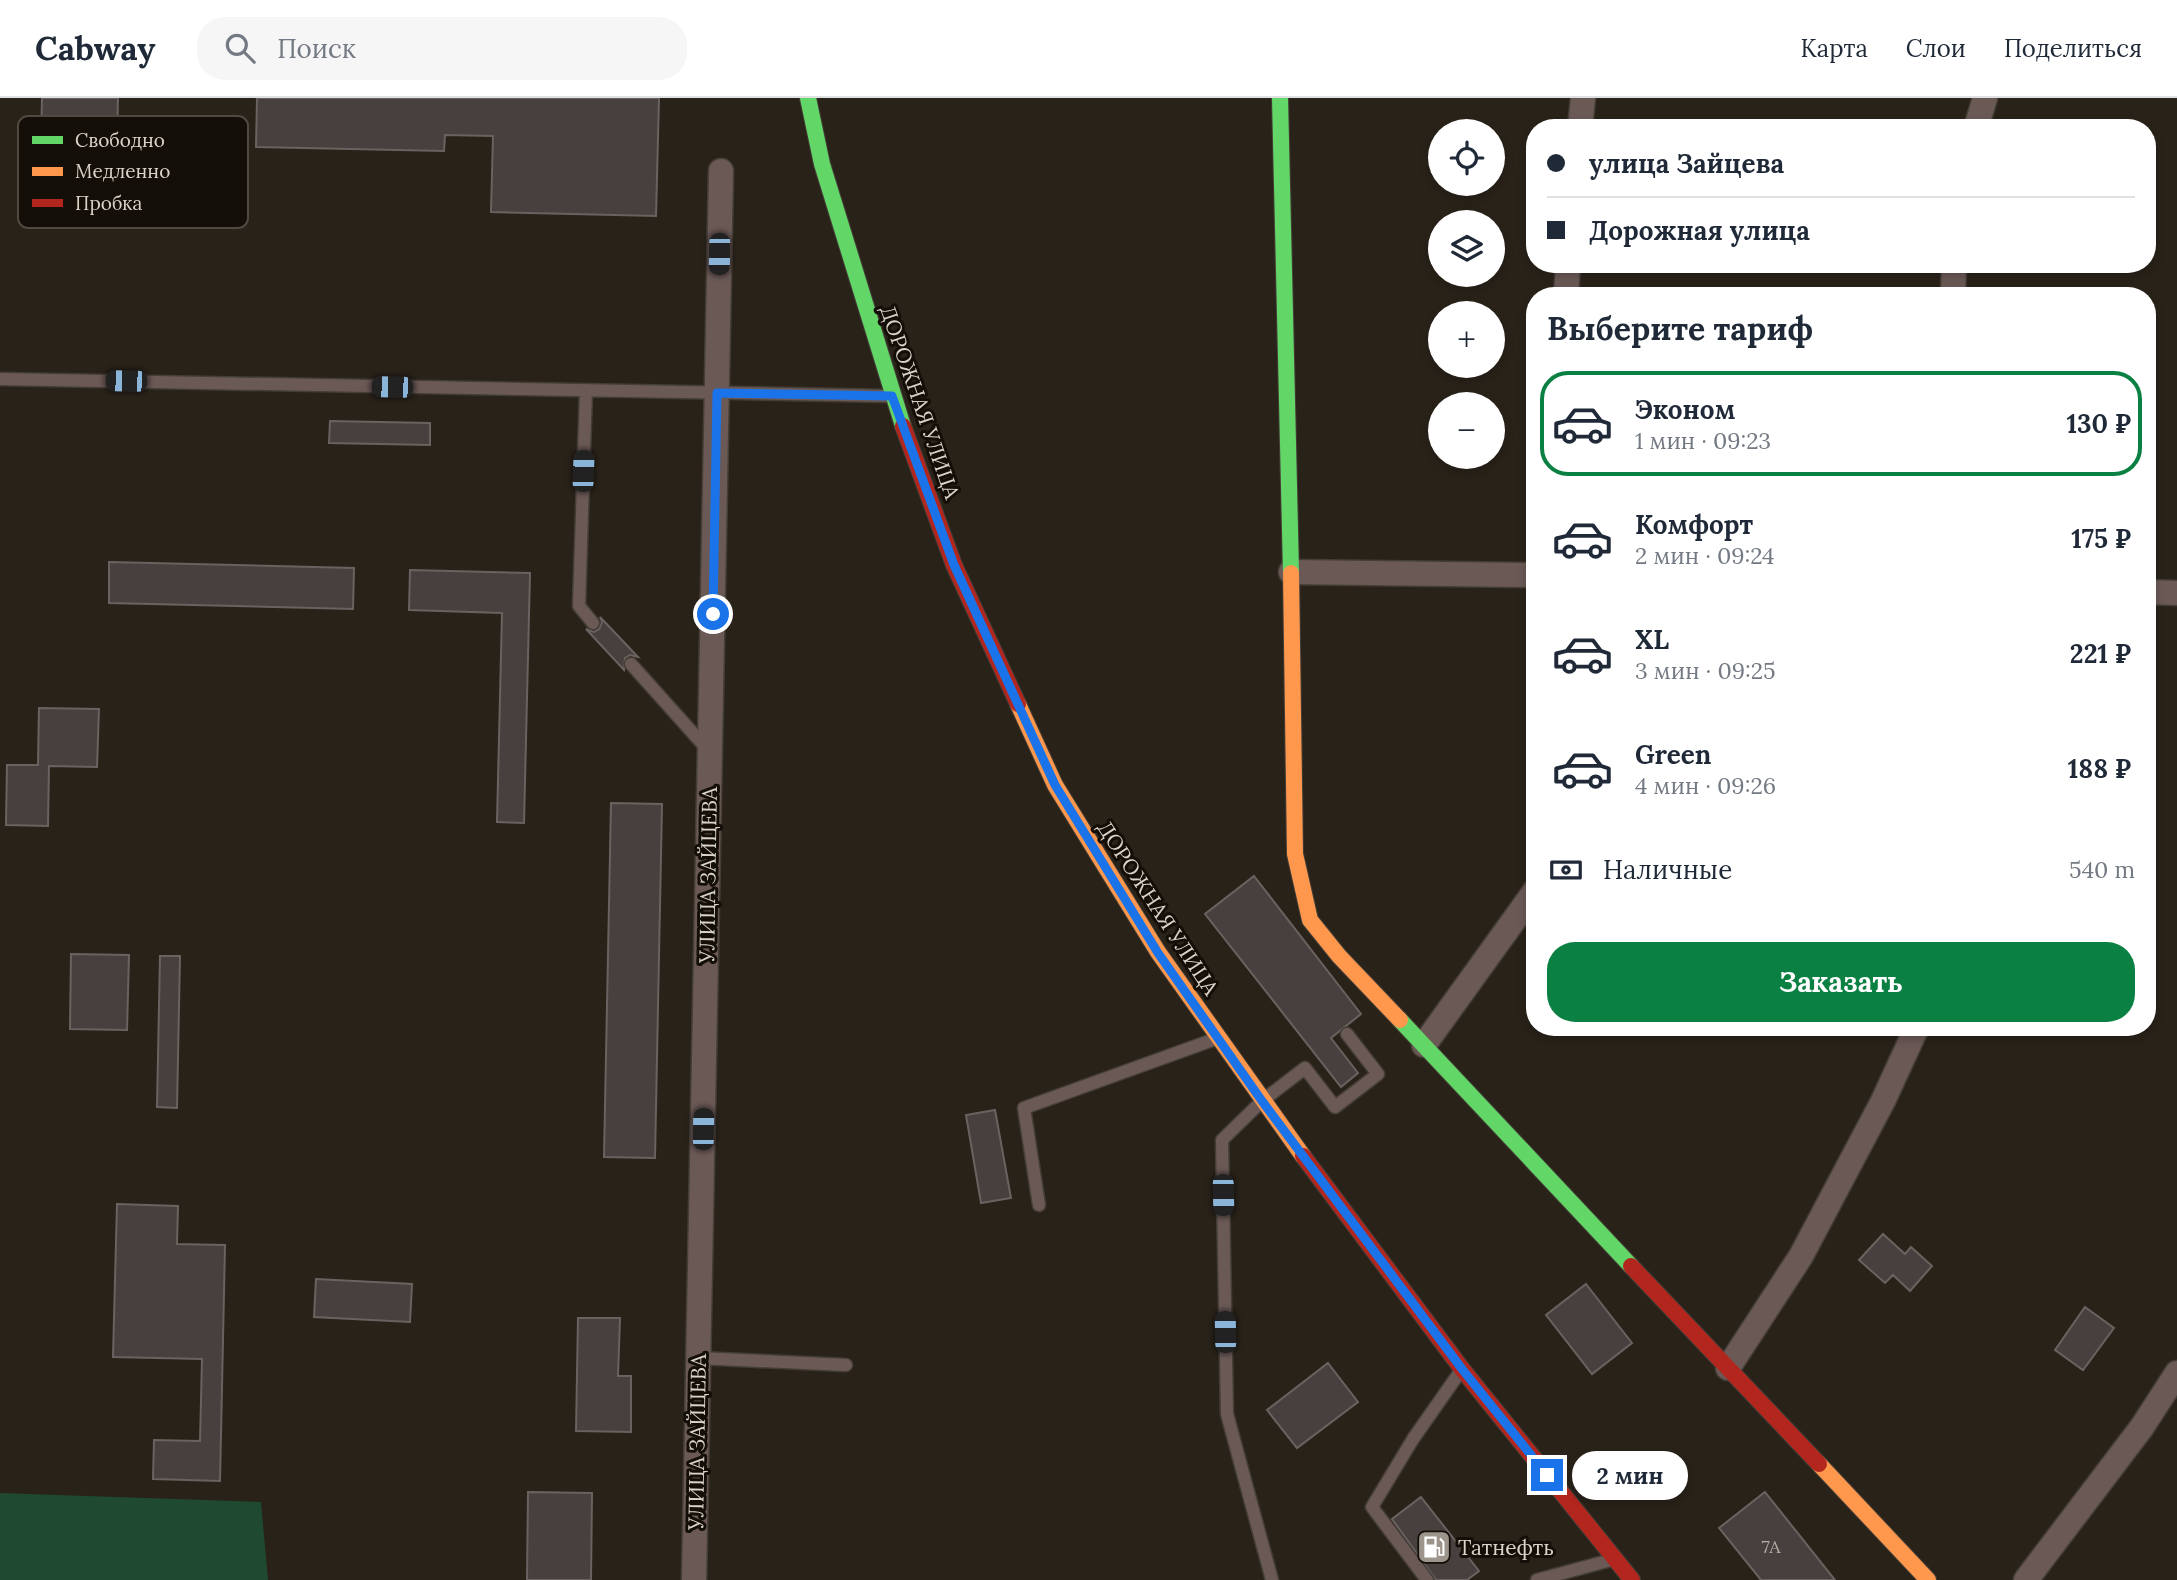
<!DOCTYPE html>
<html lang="ru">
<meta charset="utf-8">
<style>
body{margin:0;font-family:Lora,serif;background:#f6f6f7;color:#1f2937;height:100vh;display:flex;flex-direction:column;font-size:26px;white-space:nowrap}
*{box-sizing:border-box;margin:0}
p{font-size:23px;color:#747a83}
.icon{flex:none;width:38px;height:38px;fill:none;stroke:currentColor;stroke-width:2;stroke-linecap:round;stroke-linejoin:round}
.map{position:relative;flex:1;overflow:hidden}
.side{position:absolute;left:1526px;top:189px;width:630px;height:749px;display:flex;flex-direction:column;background:#fff;border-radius:28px;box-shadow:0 4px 10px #0003}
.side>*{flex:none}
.hud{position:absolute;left:1526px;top:21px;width:630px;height:154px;border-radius:28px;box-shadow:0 4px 10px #0003;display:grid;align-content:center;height:154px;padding:0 21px;background:#fff}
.tools{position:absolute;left:1428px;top:21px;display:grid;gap:14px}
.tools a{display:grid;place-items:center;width:77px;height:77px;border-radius:50%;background:#fff;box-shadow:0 4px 10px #0003;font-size:35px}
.end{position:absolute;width:32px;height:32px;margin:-16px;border:9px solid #1a73e8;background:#fff;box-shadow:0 0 0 4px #fff}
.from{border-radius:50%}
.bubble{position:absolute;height:49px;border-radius:24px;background:#fff;box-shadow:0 4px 10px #0003;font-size:23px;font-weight:700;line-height:49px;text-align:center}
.car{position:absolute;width:21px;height:42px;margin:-21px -10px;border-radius:9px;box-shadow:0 0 5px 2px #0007;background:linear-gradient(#222 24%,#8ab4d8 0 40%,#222 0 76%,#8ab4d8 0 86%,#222 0)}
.hud b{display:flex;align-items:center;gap:24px;height:66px;font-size:26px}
.hud b+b{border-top:2px solid #e0e1e3}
.hud i{width:18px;height:18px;background:#1f2937}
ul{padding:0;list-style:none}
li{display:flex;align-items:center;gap:21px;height:105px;margin:0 14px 10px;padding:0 7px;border:4px solid transparent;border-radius:28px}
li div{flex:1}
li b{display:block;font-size:26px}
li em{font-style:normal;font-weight:700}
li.active{border-color:#0b8043}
li>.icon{width:63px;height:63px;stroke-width:1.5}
h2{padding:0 21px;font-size:32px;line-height:84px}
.pay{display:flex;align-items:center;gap:18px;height:77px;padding:0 21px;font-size:26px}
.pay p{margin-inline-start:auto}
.button{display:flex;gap:14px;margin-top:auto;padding:14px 21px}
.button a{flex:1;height:80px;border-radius:28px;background:#0b8043;color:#fff;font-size:28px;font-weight:700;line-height:80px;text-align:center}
header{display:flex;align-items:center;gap:42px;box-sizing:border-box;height:98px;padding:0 35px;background:#fff;border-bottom:2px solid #e0e1e3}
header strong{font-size:33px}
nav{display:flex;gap:38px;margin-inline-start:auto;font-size:24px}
.search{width:490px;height:63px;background:#f6f6f7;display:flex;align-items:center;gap:18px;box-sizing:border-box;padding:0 24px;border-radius:28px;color:#747a83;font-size:26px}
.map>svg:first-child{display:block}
.green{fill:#1f4930}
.building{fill:#47403e;stroke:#696260;stroke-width:2}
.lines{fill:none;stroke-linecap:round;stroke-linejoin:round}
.lane-casing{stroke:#443e37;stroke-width:15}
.street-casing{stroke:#443e37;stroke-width:27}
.fast-casing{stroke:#443e37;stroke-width:18}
.slow-casing{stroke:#443e37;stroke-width:18}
.jam-casing{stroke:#443e37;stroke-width:18}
.lane{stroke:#6b5956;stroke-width:12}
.street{stroke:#6b5956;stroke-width:24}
.fast{stroke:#63d668;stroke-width:16}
.slow{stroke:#ff974d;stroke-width:16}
.jam{stroke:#b3261e;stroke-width:16}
.route{stroke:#1a73e8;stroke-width:9}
.labels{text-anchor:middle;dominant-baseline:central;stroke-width:6;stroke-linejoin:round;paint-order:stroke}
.number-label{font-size:18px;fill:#b6aea6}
.street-label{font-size:21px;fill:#dbd3c9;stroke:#130e07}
.poi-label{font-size:21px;fill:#dbd3c9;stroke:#130e07;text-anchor:start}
.key{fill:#130e07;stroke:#4f4941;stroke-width:2}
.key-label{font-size:19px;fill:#dbd3c9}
</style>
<header>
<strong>Cabway</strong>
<div class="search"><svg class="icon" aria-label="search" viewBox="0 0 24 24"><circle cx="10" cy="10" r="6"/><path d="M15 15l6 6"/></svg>Поиск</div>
<nav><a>Карта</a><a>Слои</a><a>Поделиться</a></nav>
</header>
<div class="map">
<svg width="2177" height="1482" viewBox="0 0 2177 1482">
<rect width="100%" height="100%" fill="#292219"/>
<path class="green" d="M0,1395L261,1404L268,1482H0Z"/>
<path class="building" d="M42,0H118L117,45L41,44Z
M257,0H659L656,118L491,114L493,38L445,37L444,53L256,49Z
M330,323L430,325V347L329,345Z
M109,464L354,470L353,511L109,505Z
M410,472L530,475L524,725L497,724L502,515L409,512Z
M600,519L638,559L630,557L625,560L624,572L586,531L594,534L599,531L602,524Z
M39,610L99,611L97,669L49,668L48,728L6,727L7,667H38Z
M611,705L662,706L655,1060L604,1059Z
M1254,778L1361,916L1331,940L1358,975L1341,989L1205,816Z
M71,856L129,857L127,932L70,931Z
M160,858H180L177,1010L157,1009Z
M995,1012L1011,1100L981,1105L966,1017Z
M117,1106L178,1108L177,1146L225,1147L220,1383L153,1381L154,1342L200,1343L202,1261L113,1259Z
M1883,1136L1905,1156L1911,1149L1932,1168L1910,1193L1893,1177L1885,1185L1859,1162Z
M316,1181L412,1186L410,1224L314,1219Z
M1586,1186L1632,1245L1592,1276L1546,1217Z
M2085,1209L2114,1230L2083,1272L2055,1252Z
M578,1220H620L618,1278H631V1334L576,1333Z
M1328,1265L1358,1304L1297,1350L1267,1312Z
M528,1394L592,1395L591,1482H527Z
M1765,1394L1835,1482H1761L1719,1430Z
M1421,1399L1479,1473L1467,1482H1436L1392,1421Z"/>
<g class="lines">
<g class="lane-casing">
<path id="lane" d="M0,281L889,298
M586,292L579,508L593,525
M631,566L708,652
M1039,1107L1024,1010L1218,940
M698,1260L846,1267
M1272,1482L1227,1316L1222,1042L1262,1003L1305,970L1335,1009L1378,976L1347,936
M1427,1482L1372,1409L1413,1341L1462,1271
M1537,1482L1611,1462"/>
</g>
<g class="street-casing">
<path id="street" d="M1580,30L1583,0
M1976,30L1985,0
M1566,198L1568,166
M1953,198L1954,166
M1291,474L1535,477
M2147,494L2177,495
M1424,947L1535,793
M1728,1270L1801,1158L1883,1003L1917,929
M694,1482L721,73
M2026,1482L2142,1329L2177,1275"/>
</g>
<g class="fast-casing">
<path id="fast" d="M808,0L822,66L903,328
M1280,0L1291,475
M1400,922L1631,1168"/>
</g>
<g class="slow-casing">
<path id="slow" d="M1291,475L1295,756L1310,822L1339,858L1400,922
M1018,606L1055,687L1158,854L1303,1058
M1819,1366L1928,1482"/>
</g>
<g class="jam-casing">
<path id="jam" d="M903,328L954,467L1018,606
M1303,1058L1462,1271L1632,1482
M1631,1168L1819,1366"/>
</g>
<use href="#lane" class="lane"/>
<use href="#street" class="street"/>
<use href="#fast" class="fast"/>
<use href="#slow" class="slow"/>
<use href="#jam" class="jam"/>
</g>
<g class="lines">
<path class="route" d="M713,516L717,295L892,298L954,467L1055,687L1158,855L1262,1003L1462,1271L1547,1377"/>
</g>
<defs>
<g id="fuel-square" transform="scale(1.75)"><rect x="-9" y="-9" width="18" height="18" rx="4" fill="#9d958b" stroke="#130e07"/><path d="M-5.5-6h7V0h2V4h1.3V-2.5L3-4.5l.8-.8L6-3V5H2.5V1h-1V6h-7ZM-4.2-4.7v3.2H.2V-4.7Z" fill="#fff"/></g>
</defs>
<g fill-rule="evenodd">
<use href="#fuel-square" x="1434" y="1449"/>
</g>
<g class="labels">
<g class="number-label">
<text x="1771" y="1448">7А</text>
</g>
<g class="street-label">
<text transform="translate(920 304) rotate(71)">ДОРОЖНАЯ УЛИЦА</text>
<text transform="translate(708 777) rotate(-89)">УЛИЦА ЗАЙЦЕВА</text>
<text transform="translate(1158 810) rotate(57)">ДОРОЖНАЯ УЛИЦА</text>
<text transform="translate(697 1344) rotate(-89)">УЛИЦА ЗАЙЦЕВА</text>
</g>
<g class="poi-label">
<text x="1458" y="1449">Татнефть</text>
</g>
</g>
<rect x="18" y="18" width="230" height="112" rx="10" class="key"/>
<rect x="32" y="38" width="31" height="8" fill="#63d668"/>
<rect x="32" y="69" width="31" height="9" fill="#ff974d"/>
<rect x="32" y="101" width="31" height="8" fill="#b3261e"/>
<g class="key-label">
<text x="75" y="49">Свободно</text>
<text x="75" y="80">Медленно</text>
<text x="75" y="112">Пробка</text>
</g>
</svg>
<div class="tools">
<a><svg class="icon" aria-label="locate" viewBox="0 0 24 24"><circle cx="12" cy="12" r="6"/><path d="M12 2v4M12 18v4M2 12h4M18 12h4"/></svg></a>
<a><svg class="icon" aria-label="layers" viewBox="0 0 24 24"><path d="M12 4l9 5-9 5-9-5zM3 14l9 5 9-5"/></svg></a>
<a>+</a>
<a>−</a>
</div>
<i class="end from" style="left:713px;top:516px"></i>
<i class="end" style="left:1547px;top:1377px"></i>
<div class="bubble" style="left:1572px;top:1353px;width:116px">2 мин</div>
<i class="car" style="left:719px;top:156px;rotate:181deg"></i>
<i class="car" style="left:126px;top:283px;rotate:271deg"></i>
<i class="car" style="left:392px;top:289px;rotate:271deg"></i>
<i class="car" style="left:583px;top:373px;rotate:2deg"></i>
<i class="car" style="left:703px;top:1031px;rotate:1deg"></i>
<i class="car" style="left:1223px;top:1097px;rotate:179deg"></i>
<i class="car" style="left:1225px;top:1234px;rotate:359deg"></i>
<div class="hud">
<b><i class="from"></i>улица Зайцева</b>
<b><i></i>Дорожная улица</b>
</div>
<section class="side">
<h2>Выберите тариф</h2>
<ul>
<li class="active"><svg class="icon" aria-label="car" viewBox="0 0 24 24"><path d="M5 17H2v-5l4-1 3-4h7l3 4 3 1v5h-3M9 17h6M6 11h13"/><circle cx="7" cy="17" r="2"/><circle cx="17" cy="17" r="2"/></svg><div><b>Эконом</b><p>1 мин · 09:23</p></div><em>130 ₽</em></li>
<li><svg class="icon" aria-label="car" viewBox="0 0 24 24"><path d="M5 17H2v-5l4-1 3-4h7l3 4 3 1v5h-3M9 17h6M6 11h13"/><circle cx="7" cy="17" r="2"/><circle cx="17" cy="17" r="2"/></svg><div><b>Комфорт</b><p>2 мин · 09:24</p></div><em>175 ₽</em></li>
<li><svg class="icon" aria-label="car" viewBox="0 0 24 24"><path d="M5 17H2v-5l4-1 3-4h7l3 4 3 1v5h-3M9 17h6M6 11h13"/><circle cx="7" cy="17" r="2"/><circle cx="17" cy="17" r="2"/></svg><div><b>XL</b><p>3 мин · 09:25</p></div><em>221 ₽</em></li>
<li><svg class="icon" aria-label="car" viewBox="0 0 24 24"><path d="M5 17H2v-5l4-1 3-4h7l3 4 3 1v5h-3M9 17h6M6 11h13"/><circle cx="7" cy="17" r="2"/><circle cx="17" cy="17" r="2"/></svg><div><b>Green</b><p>4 мин · 09:26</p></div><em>188 ₽</em></li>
</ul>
<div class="pay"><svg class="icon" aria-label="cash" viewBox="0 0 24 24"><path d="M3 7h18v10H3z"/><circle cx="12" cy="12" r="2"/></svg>Наличные<p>540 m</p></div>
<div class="button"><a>Заказать</a></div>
</section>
</div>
